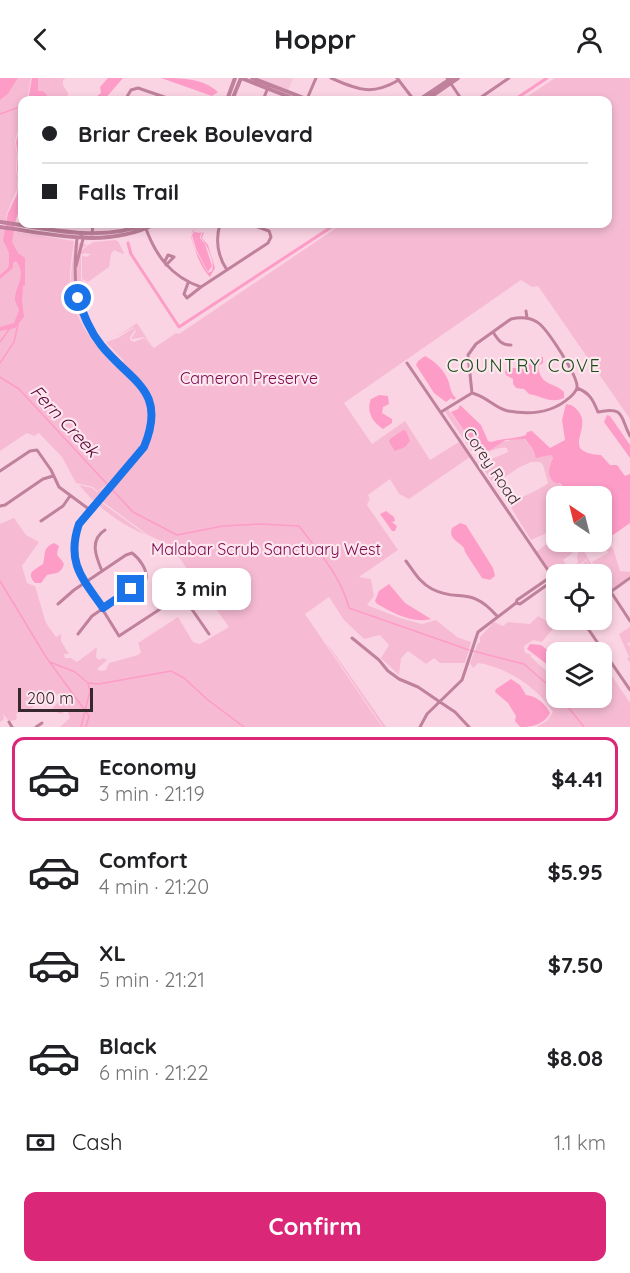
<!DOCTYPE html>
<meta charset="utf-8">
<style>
body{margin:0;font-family:Quicksand,sans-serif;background:#f6f6f6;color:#202124;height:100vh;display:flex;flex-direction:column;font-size:22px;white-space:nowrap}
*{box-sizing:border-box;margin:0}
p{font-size:20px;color:#757577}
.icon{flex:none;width:33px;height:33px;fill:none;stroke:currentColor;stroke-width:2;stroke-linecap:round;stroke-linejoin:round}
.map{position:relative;height:649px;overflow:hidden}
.sheet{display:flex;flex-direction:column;background:#fff;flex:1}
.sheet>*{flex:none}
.banner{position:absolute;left:18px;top:18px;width:594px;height:132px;border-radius:12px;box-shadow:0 3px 9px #0003;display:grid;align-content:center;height:132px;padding:0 24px;background:#fff}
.needle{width:39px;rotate:325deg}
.controls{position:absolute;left:546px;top:408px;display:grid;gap:12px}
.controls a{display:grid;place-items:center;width:66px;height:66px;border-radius:12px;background:#fff;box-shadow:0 3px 9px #0003;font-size:30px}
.scale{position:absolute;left:18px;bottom:15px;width:75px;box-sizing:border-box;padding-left:6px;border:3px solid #37282e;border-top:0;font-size:16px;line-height:21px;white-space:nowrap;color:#37282e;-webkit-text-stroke:4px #fee6ef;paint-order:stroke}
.end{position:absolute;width:27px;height:27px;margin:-14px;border:8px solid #1a73e8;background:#fff;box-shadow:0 0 0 3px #fff}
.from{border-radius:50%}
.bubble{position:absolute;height:42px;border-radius:12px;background:#fff;box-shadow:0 3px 9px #0003;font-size:20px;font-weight:800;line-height:42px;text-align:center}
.banner b{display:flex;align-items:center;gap:21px;height:57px;font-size:22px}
.banner b+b{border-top:2px solid #e0e0e0}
.banner i{width:15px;height:15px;background:#202124}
ul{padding:10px 0 0;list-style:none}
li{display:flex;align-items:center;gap:18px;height:84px;margin:0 12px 9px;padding:0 12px;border:3px solid transparent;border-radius:12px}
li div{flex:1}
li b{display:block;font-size:22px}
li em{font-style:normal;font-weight:800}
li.active{border-color:#db2777}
li>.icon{width:54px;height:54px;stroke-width:1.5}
.pay{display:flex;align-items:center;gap:15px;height:66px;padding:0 24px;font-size:22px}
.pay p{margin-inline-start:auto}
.action{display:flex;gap:12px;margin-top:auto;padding:12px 24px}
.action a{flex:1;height:69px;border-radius:12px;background:#db2777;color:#fff;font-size:24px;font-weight:800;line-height:69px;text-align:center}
header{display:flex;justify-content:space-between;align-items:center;height:78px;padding:0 24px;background:#fff;font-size:27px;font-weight:800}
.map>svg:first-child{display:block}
.built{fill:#f4c6d8}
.green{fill:#f6bbd3}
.water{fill:#fd9cc7}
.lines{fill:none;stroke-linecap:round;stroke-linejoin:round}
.stream{stroke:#fd9cc7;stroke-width:1.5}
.canal{stroke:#fd9cc7;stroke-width:3}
.minor{stroke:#bf819b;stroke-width:3}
.tertiary{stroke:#bf819b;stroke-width:4}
.route{stroke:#1a73e8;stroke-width:8}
.labels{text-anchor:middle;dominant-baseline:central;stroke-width:4.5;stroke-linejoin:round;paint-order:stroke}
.park-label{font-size:16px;fill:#7d064d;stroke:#fee6ef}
.street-label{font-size:16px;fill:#37282e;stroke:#fee6ef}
.neighbourhood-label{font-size:18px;letter-spacing:1.5px;fill:#1a4d17;stroke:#fee6ef}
.water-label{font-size:18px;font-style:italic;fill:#560033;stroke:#fee6ef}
</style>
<header><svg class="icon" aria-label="back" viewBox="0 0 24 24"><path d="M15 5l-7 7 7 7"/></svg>Hoppr<svg class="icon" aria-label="person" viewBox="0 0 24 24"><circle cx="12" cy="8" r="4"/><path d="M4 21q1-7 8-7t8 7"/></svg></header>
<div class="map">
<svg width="630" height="649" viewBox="0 0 630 649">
<rect width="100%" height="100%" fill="#fbd4e3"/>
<path class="built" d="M255,0H293L288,13Z"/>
<path class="green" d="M18,0H31L27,22H22V40L15,63L17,77L16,91L18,99L17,111L7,135L6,144L0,143V22L8,16Z
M38,0H66L63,2V7L68,15L67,22L50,20L43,13H38Z
M555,0H630V341L538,208L532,209L521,202L344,325L372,366L405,343L430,382L459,364L470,379L409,421L399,416L390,401L368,417L370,422L368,424L367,427L398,472L359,499L371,501L374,518L367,527L400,540L422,546L436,542L457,559L471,564L465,585H440L434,580L426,586L408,573L401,580L399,597L381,580L389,567L380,557L364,561L344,542L329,519L305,536L382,649H60L70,640L67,632L61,636L51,632L61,621L59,616C46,617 39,624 28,633L22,631L16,636L17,640L15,642L9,643L3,636L4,641L0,644V446L14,440L26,457L39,464L22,488L27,505L35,508L46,545L56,559L61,556V563L69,576H64L65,580H71L77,584L97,569L96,579L99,582L103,580L107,582L97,591L101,593L106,592L109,585L138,577L141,574L138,565L178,539L193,564L200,566L229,549L170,467L148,457L103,424L122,400L118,394L105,408L97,413L93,409L76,405L62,379L39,355L34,358L27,355L0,373V151L74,163C72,180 68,197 71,214C74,242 96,269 115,289L124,283L106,264L118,260L133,250L135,252L130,259V262L134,264L144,260L154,270L176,255L179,256L342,146H608V22H522Z
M115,162L118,163L124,175L123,176L114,172L111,176L109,189L88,204L82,201V177L86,179L91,176L83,175V171L93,164Z
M75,164L87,167L82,170L84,176H81V202L88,206L83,209L85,232L103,267L106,266L122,283L115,288C96,268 77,243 72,216C69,199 73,181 75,164Z
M137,245L151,267L144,259L131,261L136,253L133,249L114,260Z
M448,331L474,367L481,372C500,367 504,361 524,361L532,370L534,377L540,379L551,377L553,380C541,401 562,400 566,418H556V425L554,426L556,430V451L531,462L509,426C522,418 536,414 548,405L543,387L540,384H531L520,389L494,406L480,386L508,374L507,370C492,368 490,380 471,372L445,334Z
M113,400L118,403L102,425L146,457C120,446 97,429 79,407L92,410L97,414L105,409Z
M613,458V465L608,467L613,470L620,493L630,494V498L611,512L592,484L608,475L605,465L601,464Z
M570,464H593L583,471L597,496H593L586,481L582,485H578L577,478L580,471L568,473L566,469Z
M547,466L573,475L563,482L569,491L577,485L583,486L586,482L591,496H556V504L536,474Z
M538,538L555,548L542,564L533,562L524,568L525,575L530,576L531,579L556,602V620H602V600L610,595L630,625V649H536L547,643L553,634C538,610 506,589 478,585L473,590L470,585L478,565H480V559L494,544L503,548L508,544L530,546Z
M630,549V564L627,566L630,568V584L627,581L629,579L619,556Z
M326,565L332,572L386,649H383Z"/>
<path class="water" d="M0,0H18L8,16L0,22Z
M32,0H38V13H43L50,20L67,22L93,21L101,15L100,9L108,0H123L104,22H42L38,18L36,22H28Z
M161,0C181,0 203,0 218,14L212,18Z
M22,44V124L16,141L12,164L18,175L25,180V207L23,208L22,223L24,239L15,250L0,253V249L14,245L19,232C18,229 16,226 15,222C14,209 28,198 16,183L13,185V190L0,201V197L8,190L9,186V175L3,162L8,135L17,116L19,100L17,91L18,78L16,64Z
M193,152L204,155L202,160L208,167L215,190L210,199C200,189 195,172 191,159V157L195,171L208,195L212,193C215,184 208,168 201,160L202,155L194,152L191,157Z
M194,154L201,155L200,160L205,166L212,188L208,194L196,171L192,157Z
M425,278C433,282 442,290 446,298C451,306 449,314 456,320L454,322L451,320L446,324L434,315L416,287L418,283Z
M543,279V285L538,288C540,308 554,304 564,314V320C551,326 541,318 529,316L524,311L516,310L513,306V301L506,297L505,294L508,290H524L533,282Z
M379,317L388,318L389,326L383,329L382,335L392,341V345L383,351C372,344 366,333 371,321Z
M566,326C572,327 574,328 578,333C594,351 558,374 601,377L610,387H617L625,398L630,396V445L606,462H602V418H566C566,416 565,411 563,409C558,402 561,408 554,404C546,398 549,388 553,380L551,377L536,380L532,370L525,361L506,362L490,372H481L474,367L451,334L458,331L460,327L481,347L488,363L491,364C502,360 517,361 526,357L527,354L532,353L550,370L565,362L562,342Z
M607,337L610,338L630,367V380L604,344Z
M403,352L406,353L410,363L405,369L395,373L389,364L390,361Z
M386,433L394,439L395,443L392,444L397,448L395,453H392L380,436Z
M460,445L466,447L493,490L495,498L490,502L482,500L465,474L464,470C458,463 448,461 452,450Z
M54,465L59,468C55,481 58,475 64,486C61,496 56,495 47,497L41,505H35C25,494 35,492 43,486C46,476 42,470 54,465Z
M389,506L405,525L431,541C412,546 394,535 377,526L375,523L379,513Z
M530,566L541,567L556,579V596L544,584L527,571Z
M511,601L520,607L526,617C537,618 545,626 550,635C544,647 531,649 520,649L515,643L516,638L508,625L495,614L496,611Z"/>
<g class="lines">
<path class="stream" d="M0,36L22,28
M0,264L10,250
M0,285L14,264L18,246
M0,299L19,311L133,434L177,457L223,448L259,446L299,448C318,473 341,498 349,530L469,572
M0,503L46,579L89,638L86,649
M473,573L524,586L556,614
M50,584L75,594L88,605L99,606L171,593L184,600L208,622L244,649
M561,620L584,649
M81,649L90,613L88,606"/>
<path class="canal" d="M514,22L547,0
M128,165L131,176L179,249L336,146"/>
<path class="minor" d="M331,0C359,12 371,18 399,2
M397,0L414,22
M447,0L462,22
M307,21L316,0
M125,22L131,12L138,10L173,22
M263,22L269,7
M477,22L509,0
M220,146C215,163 217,177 227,192
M145,148C155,177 171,199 201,209L268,165L271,159L269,153L249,146
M92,156L93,146
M77,160C74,189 73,219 87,246C112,294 171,302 144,369L79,446L74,461L73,478L78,492L119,558L180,518L184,520L209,556
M165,183L168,177L174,179L166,187
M76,188L83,161L80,155
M188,205L184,216L187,220L201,209
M526,233L527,240
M493,254C498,262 501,267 511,267
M407,285L556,504
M577,310C590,315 593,322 598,334C625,328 620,339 630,358
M441,334L472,315C486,318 496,331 508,333C530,337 552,335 569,320C572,318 576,313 577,310C579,299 546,249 537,244C529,239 520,239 511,241L476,266L468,277L472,315
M0,393L30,373L37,372L51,392L59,409L90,432
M0,428L5,427L43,401L53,398
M41,443L63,428L70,418
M406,483C414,494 420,505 432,511C459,525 470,507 497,538
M102,493C96,479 89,462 105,452
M611,514L630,543
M602,520L630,500
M516,525L520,526L554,502
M58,526L74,512L126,477L132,475C139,480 148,492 146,501L92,538L78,556
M582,542L630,612
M352,560L379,582L388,593L399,601L418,609L440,624L455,634L469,649
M9,644L12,649
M36,649L42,645
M420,649L427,636L462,602L478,554L516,525L517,522L552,498"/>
<path class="tertiary" d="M241,0L297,22
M252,0L309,22
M227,22L235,0
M232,22L241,0
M419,22L452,0
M426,22L458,0
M0,144C48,150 99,165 146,146
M0,149C52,156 106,171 155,146"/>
</g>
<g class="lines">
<path class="route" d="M78,220C84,237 89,252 101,267C130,304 168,311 144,369L79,446C66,484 82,500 103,530L131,511"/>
</g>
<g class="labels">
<g class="park-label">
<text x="249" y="300">Cameron Preserve</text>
<text x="266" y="471">Malabar Scrub Sanctuary West</text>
</g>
<g class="street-label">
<text transform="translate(492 388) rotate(56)">Corey Road</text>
</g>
<g class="neighbourhood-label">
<text x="524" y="287">COUNTRY COVE</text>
</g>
<g class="water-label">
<text transform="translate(65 343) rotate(47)">Fern Creek</text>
</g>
</g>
</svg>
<div class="controls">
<a><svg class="needle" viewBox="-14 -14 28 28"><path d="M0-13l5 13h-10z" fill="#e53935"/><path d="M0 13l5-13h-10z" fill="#757577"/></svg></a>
<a><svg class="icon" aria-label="locate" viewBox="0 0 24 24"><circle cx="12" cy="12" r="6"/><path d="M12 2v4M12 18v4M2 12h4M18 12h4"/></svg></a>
<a><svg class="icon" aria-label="layers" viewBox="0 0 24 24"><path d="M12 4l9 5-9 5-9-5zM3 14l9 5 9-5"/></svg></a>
</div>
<div class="scale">200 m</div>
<i class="end from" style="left:78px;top:220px"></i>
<i class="end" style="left:131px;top:511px"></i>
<div class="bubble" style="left:152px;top:490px;width:99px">3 min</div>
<div class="banner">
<b><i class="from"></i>Briar Creek Boulevard</b>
<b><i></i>Falls Trail</b>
</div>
</div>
<section class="sheet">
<ul>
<li class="active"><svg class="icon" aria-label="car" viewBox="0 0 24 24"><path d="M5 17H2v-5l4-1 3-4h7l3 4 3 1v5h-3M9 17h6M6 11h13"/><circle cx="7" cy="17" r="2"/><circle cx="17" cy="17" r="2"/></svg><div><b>Economy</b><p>3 min · 21:19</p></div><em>$4.41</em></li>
<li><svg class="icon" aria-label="car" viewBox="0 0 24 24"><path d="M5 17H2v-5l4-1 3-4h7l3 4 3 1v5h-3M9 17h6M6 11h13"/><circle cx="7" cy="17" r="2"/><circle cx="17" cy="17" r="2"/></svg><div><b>Comfort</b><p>4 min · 21:20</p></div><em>$5.95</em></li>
<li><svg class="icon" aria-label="car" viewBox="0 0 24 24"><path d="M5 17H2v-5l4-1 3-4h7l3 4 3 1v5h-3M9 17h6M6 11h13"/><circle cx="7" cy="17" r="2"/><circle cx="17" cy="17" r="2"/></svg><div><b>XL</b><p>5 min · 21:21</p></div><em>$7.50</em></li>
<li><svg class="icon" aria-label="car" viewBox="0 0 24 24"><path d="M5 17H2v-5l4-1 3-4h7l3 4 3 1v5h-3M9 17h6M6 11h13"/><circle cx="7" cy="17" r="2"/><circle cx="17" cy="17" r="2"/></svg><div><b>Black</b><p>6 min · 21:22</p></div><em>$8.08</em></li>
</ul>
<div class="pay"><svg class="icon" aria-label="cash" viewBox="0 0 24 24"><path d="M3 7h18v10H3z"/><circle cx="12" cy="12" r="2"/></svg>Cash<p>1.1 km</p></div>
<div class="action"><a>Confirm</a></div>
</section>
